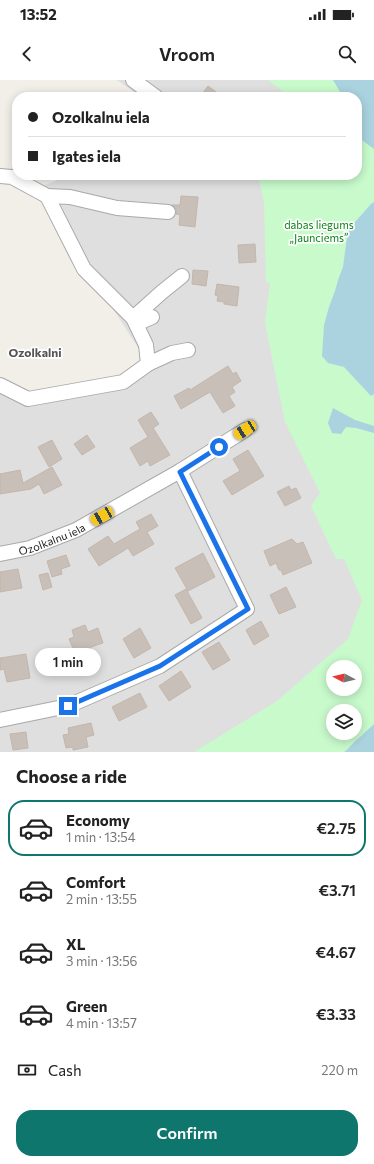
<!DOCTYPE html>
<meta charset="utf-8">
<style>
body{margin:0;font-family:Commissioner,sans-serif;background:#f6f6f6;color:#222;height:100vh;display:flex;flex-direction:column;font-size:15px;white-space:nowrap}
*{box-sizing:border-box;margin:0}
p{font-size:13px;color:#767676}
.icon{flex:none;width:22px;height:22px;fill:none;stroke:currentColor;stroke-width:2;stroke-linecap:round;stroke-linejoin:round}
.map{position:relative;height:672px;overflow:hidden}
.drawer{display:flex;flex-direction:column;background:#fff;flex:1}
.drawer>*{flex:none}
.hud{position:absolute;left:12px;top:12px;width:350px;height:88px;border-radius:16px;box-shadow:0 2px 10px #0003;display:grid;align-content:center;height:88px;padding:0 16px;background:#fff}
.needle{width:26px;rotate:277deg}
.fabs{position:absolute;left:326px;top:580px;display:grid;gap:8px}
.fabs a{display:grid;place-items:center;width:36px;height:36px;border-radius:50%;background:#fff;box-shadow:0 2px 10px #0003;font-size:20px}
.end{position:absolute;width:18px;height:18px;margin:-9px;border:5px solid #1a73e8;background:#fff;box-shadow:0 0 0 2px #fff}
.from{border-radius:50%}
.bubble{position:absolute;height:28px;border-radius:14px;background:#fff;box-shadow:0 2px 10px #0003;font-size:13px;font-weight:600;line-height:28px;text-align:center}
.car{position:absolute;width:12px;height:24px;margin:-12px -6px;border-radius:5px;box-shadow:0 0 3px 1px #0007;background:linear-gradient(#f5c518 24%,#345 0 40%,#f5c518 0 76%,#345 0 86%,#f5c518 0)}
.hud b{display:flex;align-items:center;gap:14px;height:38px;font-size:15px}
.hud b+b{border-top:1px solid #e0e0e0}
.hud i{width:10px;height:10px;background:#222}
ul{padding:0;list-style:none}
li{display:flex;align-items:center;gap:12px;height:56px;margin:0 8px 6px;padding:0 8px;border:2px solid transparent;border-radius:16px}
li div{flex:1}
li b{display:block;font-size:15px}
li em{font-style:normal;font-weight:600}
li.on{border-color:#0f766e}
li>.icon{width:36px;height:36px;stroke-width:1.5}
h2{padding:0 16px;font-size:18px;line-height:48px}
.pay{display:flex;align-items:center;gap:10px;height:44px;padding:0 16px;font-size:15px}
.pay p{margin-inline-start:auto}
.action{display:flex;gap:8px;margin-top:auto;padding:8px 16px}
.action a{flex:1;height:46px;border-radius:16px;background:#0f766e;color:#fff;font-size:16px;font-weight:600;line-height:46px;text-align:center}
.status{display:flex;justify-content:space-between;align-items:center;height:28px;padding:0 20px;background:#fff;direction:ltr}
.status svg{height:11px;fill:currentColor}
header{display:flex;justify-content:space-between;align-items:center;height:52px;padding:0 16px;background:#fff;font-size:18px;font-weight:600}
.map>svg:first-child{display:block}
.residential{fill:#e0dfdf}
.park{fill:#c8facc;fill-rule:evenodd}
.water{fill:#aad3df}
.building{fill:#c7bfb8;stroke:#c4b6ab}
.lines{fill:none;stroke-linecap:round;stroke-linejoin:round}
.minor-casing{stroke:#a9a9a9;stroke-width:16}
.minor{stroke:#fff;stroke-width:14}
.route{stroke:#1a73e8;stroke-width:5}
.labels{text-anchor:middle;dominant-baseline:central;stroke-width:3.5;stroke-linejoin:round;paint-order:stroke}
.park-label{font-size:11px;fill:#0c8416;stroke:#fff}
.street-label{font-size:11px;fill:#222;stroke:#fff}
.neighbourhood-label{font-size:12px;font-weight:bold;fill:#555;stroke:#fff}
</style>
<div class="status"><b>13:52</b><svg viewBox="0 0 49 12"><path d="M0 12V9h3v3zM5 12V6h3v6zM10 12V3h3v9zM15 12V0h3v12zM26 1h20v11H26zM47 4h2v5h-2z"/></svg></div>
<header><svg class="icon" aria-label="back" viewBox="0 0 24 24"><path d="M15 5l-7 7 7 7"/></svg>Vroom<svg class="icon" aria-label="search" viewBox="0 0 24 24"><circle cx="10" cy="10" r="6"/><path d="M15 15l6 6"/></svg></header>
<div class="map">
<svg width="374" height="672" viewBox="0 0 374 672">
<rect width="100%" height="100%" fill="#f2efe9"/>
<path class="residential" d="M117,0H317L318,17H141Z
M70,95H322L374,479L365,565L333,587L227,672H0V304L40,325L150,286L35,109Z"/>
<path class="park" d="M268,0H374V672H194L277,621L348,559L362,520L344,479H336L311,426L320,413L285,342L265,243L270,203L266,202L264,122L259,100L262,95H357V17H290ZM333,587H355V609H333ZM333,631H355V653H333Z"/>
<path class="water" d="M333,0H374V69L358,57L357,54V17H343Z
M374,122V314L371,316L344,287L328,283L322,276L324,245L329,227L335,211L338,200L343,187L348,150L371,124Z
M333,328L355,340L374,346V353L356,348L346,347L341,354L332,353L328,343Z
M374,644V672H344C350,668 353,662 359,658C364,653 369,649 374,644Z"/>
<path class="building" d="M208,6L223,17H200Z
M181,116L198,117L195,147L179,145L180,135L176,134V129L172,125H180Z
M255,164L256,182L239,183L238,165Z
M193,190L208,191L206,206L192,204Z
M217,204L239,207L237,226L224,224V222L217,221L218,216L215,215Z
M228,286L233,294L236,292L241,301L232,307L235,312L229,316L235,326L223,333L210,312L181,329L174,316L189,308L190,310Z
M151,332L159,344L153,348L170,375L150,386L148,381L140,386L130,368L148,357L138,340Z
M87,355L95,367L82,375L74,364Z
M52,360L62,379L49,387L38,367Z
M248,370L264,396L232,415L223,401L240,391L233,379Z
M52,387L62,405L44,414L39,404L31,409L0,414V394L20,390L23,403Z
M289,406L291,410L296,408L301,418L285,426L277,412Z
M151,434L158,446L147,452L154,464L133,476L128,468L99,486L88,469L108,456L114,464L140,449L136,442Z
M292,459L297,464L303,462L312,483L283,495L281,490H279L276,483L270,486L264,471Z
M203,473L215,497L188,511L175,488Z
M66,475L70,486L61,489L62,494L52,497L47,481Z
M18,489L22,508L0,512V492Z
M48,493L52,507L43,510L39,495Z
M286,507L296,527L279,534L270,515Z
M186,509L202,538L191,544L175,515Z
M261,541L269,556L254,565L246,550Z
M85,545L88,552L98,548L103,563L91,567L90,571L80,575L75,573L69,559L74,557L72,550Z
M140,548L151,568L134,578L123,559Z
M219,562L230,580L213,590L202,572Z
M26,574L30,598L7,602L4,589L0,590V578Z
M181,591L191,607L169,621L159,606Z
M140,613L147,627L119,641L112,627Z
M91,643L94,655L86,657L88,667L73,670V667L66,668L63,655L69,654L68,648Z
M26,652L28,668L13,670L10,654Z"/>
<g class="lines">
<g class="minor-casing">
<g id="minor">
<path d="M133,0L156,17"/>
<path d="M0,96L12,97L47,116L84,189L133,238L146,265L148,284L123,302L28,319L0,305"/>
<path d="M47,116L70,117L117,128L168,132"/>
<path d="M133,238L162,212L182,196"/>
<path d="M136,244L152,237"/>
<path d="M148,284L172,273L188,270"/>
<path id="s1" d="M0,474L30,468L76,450L180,391L245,350"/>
<path d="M0,640L68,626L160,586L247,529L180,391"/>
</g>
</g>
<use href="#minor" class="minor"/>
</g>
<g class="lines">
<path class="route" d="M68,626L160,586L248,529L180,392L219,367"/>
</g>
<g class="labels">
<g class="park-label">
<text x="319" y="144">dabas liegums<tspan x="319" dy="13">„Jaunciems”</tspan></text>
</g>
<g class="street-label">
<text stroke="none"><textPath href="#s1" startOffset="54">Ozolkalnu iela</textPath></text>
</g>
<g class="neighbourhood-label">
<text x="35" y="272">Ozolkalni</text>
</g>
</g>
</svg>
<div class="fabs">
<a><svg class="needle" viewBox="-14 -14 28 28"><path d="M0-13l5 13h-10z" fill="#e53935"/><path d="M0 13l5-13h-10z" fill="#767676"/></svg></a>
<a><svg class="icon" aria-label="layers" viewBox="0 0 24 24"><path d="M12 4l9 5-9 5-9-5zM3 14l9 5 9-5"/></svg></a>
</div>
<i class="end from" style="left:219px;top:367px"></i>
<i class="end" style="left:68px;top:626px"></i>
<div class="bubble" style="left:35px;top:568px;width:66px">1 min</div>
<i class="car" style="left:245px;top:350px;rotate:238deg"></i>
<i class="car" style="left:102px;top:436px;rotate:240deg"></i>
<div class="hud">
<b><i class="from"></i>Ozolkalnu iela</b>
<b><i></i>Igates iela</b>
</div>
</div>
<section class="drawer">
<h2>Choose a ride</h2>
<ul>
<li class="on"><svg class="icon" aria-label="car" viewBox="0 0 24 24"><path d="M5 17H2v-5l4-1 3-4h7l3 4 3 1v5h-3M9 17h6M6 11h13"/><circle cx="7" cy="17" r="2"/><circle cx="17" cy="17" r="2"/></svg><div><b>Economy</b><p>1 min · 13:54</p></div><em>€2.75</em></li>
<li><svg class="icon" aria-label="car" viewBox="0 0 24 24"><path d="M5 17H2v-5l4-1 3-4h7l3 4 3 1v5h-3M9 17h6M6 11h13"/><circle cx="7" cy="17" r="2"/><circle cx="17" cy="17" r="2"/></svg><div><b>Comfort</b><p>2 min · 13:55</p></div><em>€3.71</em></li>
<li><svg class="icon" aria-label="car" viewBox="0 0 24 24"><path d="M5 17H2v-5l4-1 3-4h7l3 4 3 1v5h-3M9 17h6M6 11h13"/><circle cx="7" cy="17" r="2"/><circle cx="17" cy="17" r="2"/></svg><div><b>XL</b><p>3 min · 13:56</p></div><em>€4.67</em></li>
<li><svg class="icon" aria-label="car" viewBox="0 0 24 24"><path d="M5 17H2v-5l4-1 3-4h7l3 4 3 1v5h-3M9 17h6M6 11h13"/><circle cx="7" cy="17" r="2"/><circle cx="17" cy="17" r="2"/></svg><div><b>Green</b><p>4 min · 13:57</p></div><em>€3.33</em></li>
</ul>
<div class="pay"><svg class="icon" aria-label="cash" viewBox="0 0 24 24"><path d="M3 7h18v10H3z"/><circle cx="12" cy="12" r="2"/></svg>Cash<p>220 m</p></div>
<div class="action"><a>Confirm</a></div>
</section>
